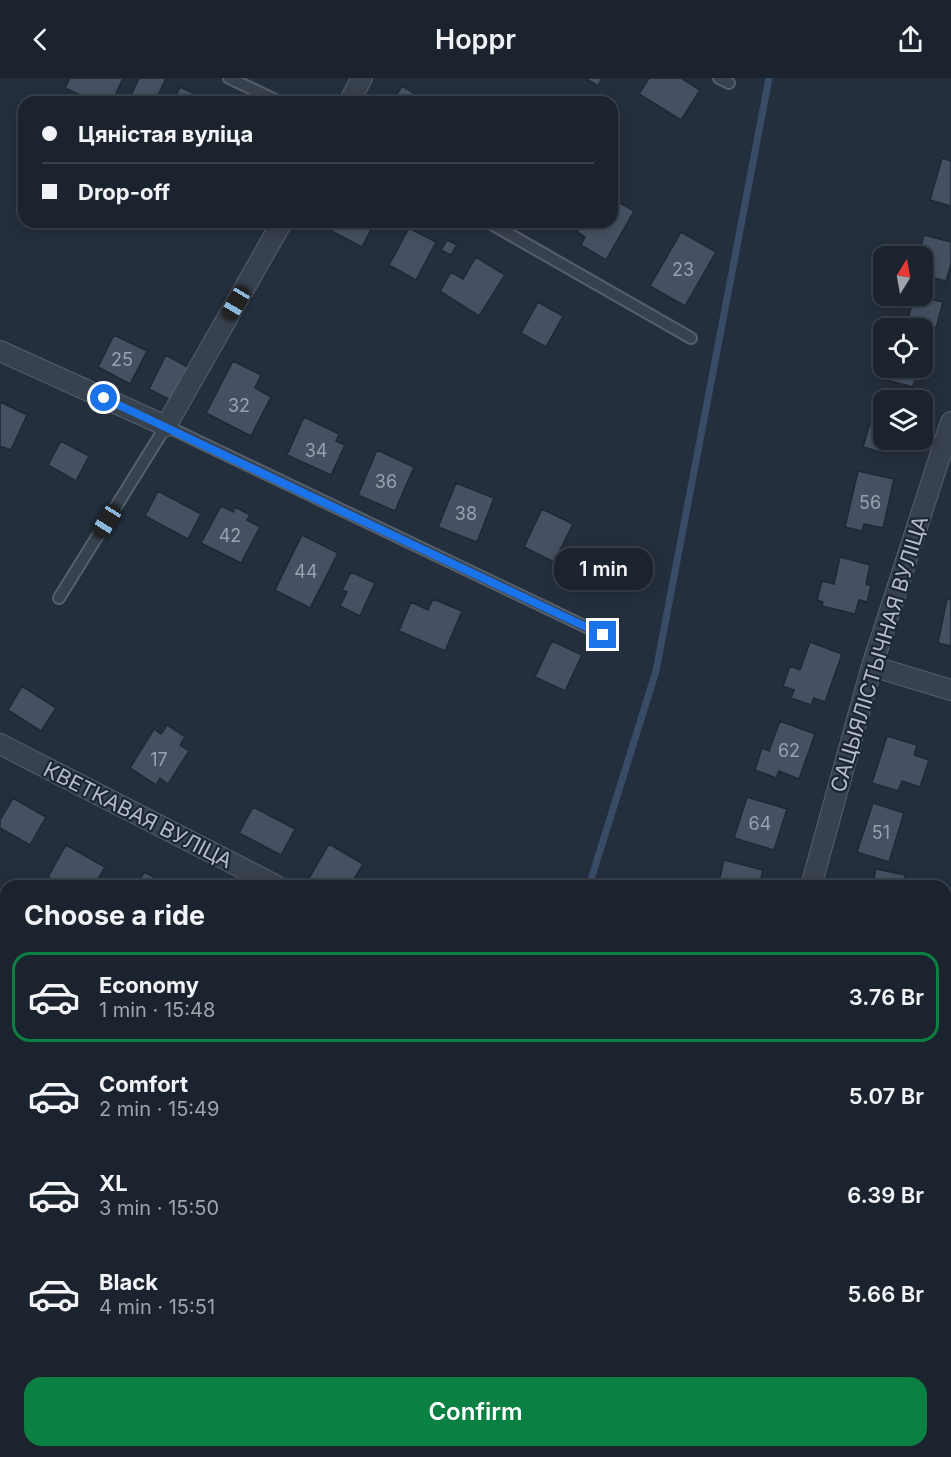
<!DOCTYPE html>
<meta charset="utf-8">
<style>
body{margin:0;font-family:Inter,sans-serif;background:#282f3a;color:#f1f3f6;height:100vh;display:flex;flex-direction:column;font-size:22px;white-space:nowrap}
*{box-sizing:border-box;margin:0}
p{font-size:20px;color:#a0a4aa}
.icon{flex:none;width:33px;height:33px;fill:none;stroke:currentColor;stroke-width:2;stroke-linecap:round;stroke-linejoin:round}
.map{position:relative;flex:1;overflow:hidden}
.drawer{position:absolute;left:0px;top:802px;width:951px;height:578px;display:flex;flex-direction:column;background:#1b232e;border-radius:18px 18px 0 0;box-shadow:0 3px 15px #0003,0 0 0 2px #39404a}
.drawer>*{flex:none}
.guide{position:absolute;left:18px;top:18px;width:600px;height:132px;border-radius:18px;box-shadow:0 3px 15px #0003,0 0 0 2px #39404a;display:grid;align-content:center;height:132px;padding:0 24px;background:#1b232e}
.needle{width:39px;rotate:11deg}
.tools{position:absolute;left:873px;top:168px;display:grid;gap:12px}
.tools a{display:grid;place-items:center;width:60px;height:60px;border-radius:12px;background:#1b232e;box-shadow:0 3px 15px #0003,0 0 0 2px #39404a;font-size:30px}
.end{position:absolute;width:27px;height:27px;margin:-14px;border:8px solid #1a73e8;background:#fff;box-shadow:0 0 0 3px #fff}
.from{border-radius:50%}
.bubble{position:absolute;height:42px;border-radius:18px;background:#1b232e;box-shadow:0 3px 15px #0003,0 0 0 2px #39404a;font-size:20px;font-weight:600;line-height:42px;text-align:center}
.car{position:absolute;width:18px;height:36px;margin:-18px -9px;border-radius:8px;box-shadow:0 0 4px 2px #0007;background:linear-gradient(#222 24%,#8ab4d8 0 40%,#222 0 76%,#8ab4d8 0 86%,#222 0)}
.guide b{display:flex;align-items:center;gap:21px;height:57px;font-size:22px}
.guide b+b{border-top:2px solid #39404a}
.guide i{width:15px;height:15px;background:#f1f3f6}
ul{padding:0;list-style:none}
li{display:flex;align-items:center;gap:18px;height:90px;margin:0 12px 9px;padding:0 12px;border:3px solid transparent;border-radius:18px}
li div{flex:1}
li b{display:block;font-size:22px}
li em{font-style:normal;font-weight:600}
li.on{border-color:#0b8043}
li>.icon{width:54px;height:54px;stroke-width:1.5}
h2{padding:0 24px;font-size:27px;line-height:72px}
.primary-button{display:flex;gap:12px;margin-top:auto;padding:12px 24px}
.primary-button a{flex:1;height:69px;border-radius:18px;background:#0b8043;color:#fff;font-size:24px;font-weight:600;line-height:69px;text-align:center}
header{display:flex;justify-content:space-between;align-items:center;height:78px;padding:0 24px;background:#1b232e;font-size:27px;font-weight:600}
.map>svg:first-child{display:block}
.green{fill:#263c3f}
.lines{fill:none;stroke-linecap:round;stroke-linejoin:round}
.stream{stroke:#394c67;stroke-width:7}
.building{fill:#455162;stroke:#1f2835;stroke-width:1.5}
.service-casing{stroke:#565f6c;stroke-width:14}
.minor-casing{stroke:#565f6c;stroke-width:22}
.service{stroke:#38414e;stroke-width:10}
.minor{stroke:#38414e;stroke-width:20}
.route{stroke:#1a73e8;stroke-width:8}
.labels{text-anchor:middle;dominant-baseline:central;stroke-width:4.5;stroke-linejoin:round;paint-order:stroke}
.number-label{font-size:18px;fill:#98a1af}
.street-label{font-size:21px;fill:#b4bcc9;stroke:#1d2633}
</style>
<header><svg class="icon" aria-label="back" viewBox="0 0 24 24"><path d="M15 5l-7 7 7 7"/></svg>Hoppr<svg class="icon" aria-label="share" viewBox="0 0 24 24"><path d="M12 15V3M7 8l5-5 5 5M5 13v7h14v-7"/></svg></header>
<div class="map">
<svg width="951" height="1379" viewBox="0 0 951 1379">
<rect width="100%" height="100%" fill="#242f3e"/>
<path class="green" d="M945,1064L951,1069V1379H454L456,1374H945Z"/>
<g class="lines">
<path class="stream" d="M589,808L656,593L769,0
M426,1379L428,1374"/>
</g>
<path class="building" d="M70,0H123L112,24H95L65,10Z
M139,0H166L155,24H128Z
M585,0H602L598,8Z
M649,0H681L700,12L681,42L639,16Z
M402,8L429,24H392Z
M180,9L204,20L202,24H173Z
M942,80L951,83V128L930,122Z
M612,120L634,133L606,182L581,167L585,159L577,154L583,144H612Z
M319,144H375L362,169L318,146Z
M409,150L436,164L416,202L389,187Z
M681,154L716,174L685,228L650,208Z
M924,157L951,164V186L946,203L922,197V178H918Z
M447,162L457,167L451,177L441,172Z
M476,179L505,197L479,238L440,213L451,194L463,201Z
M915,218L943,224L936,250L927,247L926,251L906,246Z
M538,224L563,238L546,269L521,255Z
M114,257L147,273L130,306L98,289Z
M166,277L191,291L174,324L149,311Z
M233,283L261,297L255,310L271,319L251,358L206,335Z
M885,290H918L913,309L882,301Z
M879,315L905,322H884V362H900L897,371L886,368L884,375L863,369Z
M0,324L27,337L11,372L0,368Z
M304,339L339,356L336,363L345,367L331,397L287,377Z
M61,363L89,378L76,403L48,387Z
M377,372L414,389L395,433L358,417Z
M858,393L894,401L883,450L864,446L862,453L845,449Z
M456,405L494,420L477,464L438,449Z
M158,413L201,436L188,461L145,438Z
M221,428L233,434L235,429L250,437L247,442L260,449L241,485L201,465Z
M542,431L573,446L554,484L524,469Z
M302,457L338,475L310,530L275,512Z
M840,479L870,487L866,506L871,508L867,524L859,522L855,536L822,528L823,524L817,522L822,503L834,506Z
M351,494L375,505L360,538L340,528L347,514L342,512Z
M433,521L462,533L445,573L399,553L411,524L428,532Z
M947,521L951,522V568L938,565Z
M552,563L582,577L565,613L535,599Z
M810,564L842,576L825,624L814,620L811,627L791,620L794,612L783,608L790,588L800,592Z
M22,608L56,630L41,653L8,632Z
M780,643L815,656L799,701L779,693L776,700L755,692L762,670L769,673Z
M167,647L185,659L180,667L189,673L168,706L160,700L156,707L130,690L154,651L161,656Z
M887,658L917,667L914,677L929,682L920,709L902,703L898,713L872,705Z
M747,719L787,731L774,772L734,760Z
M13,720L46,739L30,767L0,750V742Z
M873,725L904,735L889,784L857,774Z
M253,729L295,751L281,777L239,755Z
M329,766L363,786L350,808H308L305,807Z
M66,767L105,789L94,808H65L48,799Z
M724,782L763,792L759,808H718Z
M876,791L905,797L903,808H872Z
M144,794L171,808H137Z"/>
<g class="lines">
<g class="service-casing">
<path id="service" d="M229,0L280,24
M719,0L729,5
M488,144L691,260
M59,520L166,348L603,557"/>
</g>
<g class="minor-casing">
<path id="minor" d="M349,24L362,0
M0,273L166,348L282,144
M872,588L951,612
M0,666L277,808
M811,808L872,588L951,344
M945,904L951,906
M0,999L6,1002"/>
</g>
<use href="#service" class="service"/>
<use href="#minor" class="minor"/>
</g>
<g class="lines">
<path class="route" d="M104,320L603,557"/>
</g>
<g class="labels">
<g class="number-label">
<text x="683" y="191">23</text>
<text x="122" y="281">25</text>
<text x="239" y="327">32</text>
<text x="316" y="372">34</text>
<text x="386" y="403">36</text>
<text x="870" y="424">56</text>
<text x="466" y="435">38</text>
<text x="230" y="457">42</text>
<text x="306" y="493">44</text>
<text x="789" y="672">62</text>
<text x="159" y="681">17</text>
<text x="760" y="745">64</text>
<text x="881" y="754">51</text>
</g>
<g class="street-label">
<text transform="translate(879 576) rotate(-73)">САЦЫЯЛІСТЫЧНАЯ ВУЛІЦА</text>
<text transform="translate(138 737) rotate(27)">КВЕТКАВАЯ ВУЛІЦА</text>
</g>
</g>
</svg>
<div class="tools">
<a><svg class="needle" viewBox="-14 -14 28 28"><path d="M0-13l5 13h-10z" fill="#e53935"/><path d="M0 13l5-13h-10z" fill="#a0a4aa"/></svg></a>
<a><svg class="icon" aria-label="locate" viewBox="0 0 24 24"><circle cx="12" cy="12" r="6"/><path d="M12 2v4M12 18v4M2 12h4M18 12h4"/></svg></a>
<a><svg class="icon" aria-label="layers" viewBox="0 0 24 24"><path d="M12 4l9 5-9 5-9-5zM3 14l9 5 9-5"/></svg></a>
</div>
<i class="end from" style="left:104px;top:320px"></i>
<i class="end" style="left:603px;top:557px"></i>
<div class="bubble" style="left:554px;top:470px;width:99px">1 min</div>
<i class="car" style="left:236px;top:225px;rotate:210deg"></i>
<i class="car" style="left:107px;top:443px;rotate:212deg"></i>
<div class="guide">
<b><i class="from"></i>Цяністая вуліца</b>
<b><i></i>Drop-off</b>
</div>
<section class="drawer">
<h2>Choose a ride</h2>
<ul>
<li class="on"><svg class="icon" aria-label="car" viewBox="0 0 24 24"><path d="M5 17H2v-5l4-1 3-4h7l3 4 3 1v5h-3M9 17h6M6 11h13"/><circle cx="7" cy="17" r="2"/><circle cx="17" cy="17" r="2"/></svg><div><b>Economy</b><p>1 min · 15:48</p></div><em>3.76 Br</em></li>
<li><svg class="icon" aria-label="car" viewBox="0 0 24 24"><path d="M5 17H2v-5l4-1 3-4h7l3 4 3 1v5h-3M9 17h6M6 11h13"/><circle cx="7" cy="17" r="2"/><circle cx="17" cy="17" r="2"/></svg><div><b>Comfort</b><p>2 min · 15:49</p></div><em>5.07 Br</em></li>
<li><svg class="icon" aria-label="car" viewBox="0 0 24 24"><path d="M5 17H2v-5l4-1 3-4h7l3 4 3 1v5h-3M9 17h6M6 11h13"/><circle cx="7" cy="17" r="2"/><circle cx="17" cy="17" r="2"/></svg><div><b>XL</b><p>3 min · 15:50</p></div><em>6.39 Br</em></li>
<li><svg class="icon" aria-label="car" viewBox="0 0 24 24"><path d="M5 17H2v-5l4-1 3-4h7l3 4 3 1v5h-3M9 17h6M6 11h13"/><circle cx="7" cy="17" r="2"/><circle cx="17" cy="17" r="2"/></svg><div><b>Black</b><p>4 min · 15:51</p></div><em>5.66 Br</em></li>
</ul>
<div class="primary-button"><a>Confirm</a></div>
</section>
</div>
